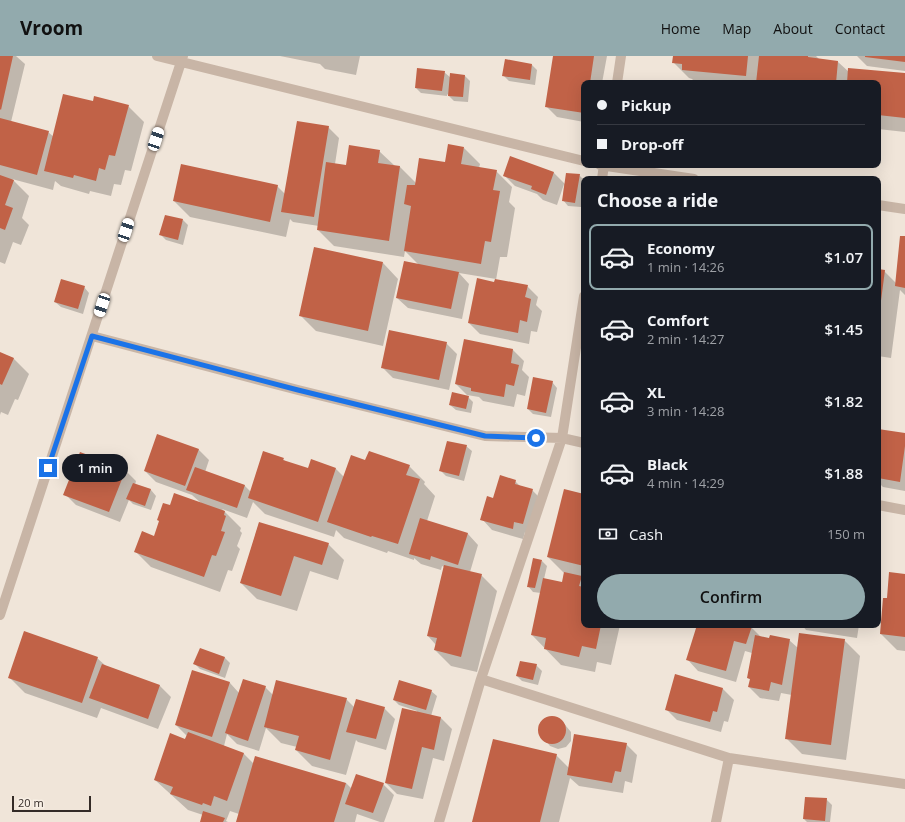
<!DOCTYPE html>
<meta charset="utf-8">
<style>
body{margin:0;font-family:"Open Sans",sans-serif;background:#20242c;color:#f1f3f6;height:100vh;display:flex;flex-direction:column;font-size:15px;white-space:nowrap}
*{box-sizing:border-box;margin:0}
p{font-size:13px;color:#9ea1a6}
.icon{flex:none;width:22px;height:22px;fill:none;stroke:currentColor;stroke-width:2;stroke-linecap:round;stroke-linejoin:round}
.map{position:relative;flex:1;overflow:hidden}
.side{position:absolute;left:581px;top:120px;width:300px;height:452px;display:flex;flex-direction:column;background:#171b24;border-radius:8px;box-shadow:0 4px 16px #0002}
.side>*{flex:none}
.hud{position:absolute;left:581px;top:24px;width:300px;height:88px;border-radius:8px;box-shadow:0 4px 16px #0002;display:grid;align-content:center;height:88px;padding:0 16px;background:#171b24}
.scale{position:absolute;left:12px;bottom:10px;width:79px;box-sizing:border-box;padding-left:4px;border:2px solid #342b27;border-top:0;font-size:11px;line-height:14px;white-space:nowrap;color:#342b27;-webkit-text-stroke:3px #f8efe5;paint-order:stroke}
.end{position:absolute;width:18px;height:18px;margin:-9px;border:5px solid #1a73e8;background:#fff;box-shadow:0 0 0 2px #fff}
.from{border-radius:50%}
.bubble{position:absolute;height:28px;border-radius:14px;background:#171b24;box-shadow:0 4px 16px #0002;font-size:13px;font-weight:600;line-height:28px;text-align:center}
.car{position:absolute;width:12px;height:24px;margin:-12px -6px;border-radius:5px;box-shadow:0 0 3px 1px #0007;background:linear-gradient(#fff 24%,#345 0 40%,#fff 0 76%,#345 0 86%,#fff 0)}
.hud b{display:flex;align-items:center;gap:14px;height:38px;font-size:15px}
.hud b+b{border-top:1px solid #363941}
.hud i{width:10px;height:10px;background:#f1f3f6}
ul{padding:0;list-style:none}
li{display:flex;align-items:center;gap:12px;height:66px;margin:0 8px 6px;padding:0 8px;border:2px solid transparent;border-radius:8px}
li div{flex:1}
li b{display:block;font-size:15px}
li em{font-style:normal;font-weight:600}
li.active{border-color:#92aaad}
li>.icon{width:36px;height:36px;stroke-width:1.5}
h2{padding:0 16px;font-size:18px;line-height:48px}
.pay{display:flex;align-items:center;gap:10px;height:44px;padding:0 16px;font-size:15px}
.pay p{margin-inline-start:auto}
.button{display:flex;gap:8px;margin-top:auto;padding:8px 16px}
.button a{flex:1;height:46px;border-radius:24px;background:#92aaad;color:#111;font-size:16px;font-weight:600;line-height:46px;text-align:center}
header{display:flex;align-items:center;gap:24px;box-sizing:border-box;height:56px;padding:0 20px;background:#92aaad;color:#111}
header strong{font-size:19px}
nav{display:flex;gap:22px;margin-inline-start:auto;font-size:14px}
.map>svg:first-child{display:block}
.shadow{fill:#0003}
.building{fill:#c16247}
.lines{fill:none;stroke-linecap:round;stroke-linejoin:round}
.street{stroke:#c8b5a6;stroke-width:10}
.route{stroke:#1a73e8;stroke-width:5}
</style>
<header>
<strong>Vroom</strong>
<nav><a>Home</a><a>Map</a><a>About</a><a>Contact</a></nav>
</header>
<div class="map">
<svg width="905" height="766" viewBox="0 0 905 766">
<rect width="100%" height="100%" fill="#f0e5d9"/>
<path class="shadow" d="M0,0H16L25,8L11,66L48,76L54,81L94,46L128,50L144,66L131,115L125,114L121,129L114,128L111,140L90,135L89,138L61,130L55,125L53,134L12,123L29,140L22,162L29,169L21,189L13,186L5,208L0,206Z
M280,0H360L356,19L325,13L320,8Z
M554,0H607L602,27H584V66L557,61L546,50Z
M674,0H816L819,3L838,6L849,16L905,18V76L878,73V27H696L692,23L689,22L673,6Z
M857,0H905V15L867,10Z
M532,9L537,14L535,29L509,25L503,19Z
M444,16L451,22V18L465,20L470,25L468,46L454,45L447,38V40L421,37L416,32Z
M328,71L339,82L335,108L347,110L379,95L395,110L400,111L416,127L446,107L464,92L480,108L479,112L496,115L512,131L509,146L515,152L507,201H500L496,224L527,230L538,241L536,249L542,255L537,276L531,275L529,288L480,278L469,267L495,227L496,223L459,217L469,228L462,263L408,252L397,242L419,209L405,195L404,201L334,190L318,174L319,170L293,166L290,163L286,181L190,161L174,145L277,130L285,138Z
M511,102L554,117L565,128L579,119L584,124L581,151L568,150L563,144L564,128L557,149L543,144L537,138L515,130L504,119Z
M183,164L188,169L183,189L166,184L161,179Z
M905,181V239L900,234L891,302L878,300V214L884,215L896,227Z
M383,207L398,223L383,290L316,275L301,260Z
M84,231L89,237L83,258L61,251L55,246Z
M465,284L513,294L524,305L522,314L529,321L525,340L517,338L514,351L483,345L479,341L467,339L456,328Z
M446,287L457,298L449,334L393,322L382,311Z
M0,297L13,302L29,318L18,344L15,343L8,359L1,356L0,359Z
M552,326L557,332L551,361L533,358L528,353Z
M468,341L473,346L471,357L456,354L450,349Z
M905,378V435L883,431L878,426V382Z
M466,390L472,395L464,425L446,420L441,415Z
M198,393L209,404L205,416L244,429L251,436L283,403L286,406L308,414L312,404L336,413L344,421L366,406L409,410L425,426L424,428L435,440L427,465L468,478L478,489L470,516L481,519L497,535L477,616L451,610L435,594L436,589L428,580L444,511L442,510L441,514L421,508L414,502V504L388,495L387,497L344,482L336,474L334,481L265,458L253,446L247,462L222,453L241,472L240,475L242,477L237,490L240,493L232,515L228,514L220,536L151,511L136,496L155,481L170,451L201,447L192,439L156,426L145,415Z
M125,414L136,425L135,429L151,434L156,440L151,454L133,448L129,444L120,466L76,449L65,438Z
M515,425L520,430L532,434L543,445L533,478L525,476L523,483L492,474L482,463L494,443Z
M584,439V522L581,521L584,524V569H620L611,609L597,606L595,616L561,609L532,579L541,537L533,536L528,530L542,505L547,510L544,523L563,527L564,517L548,501Z
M259,467L328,488L344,504L338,524L310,515L297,555L257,543L241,527Z
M905,519V595L897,594L881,578L888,543Z
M698,569H744L751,571L762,582L789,584L798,592L844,584L860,600L846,704L802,698L786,682L792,639L781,637L779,645L760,642L749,631L751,624L748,622L752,597L745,595L736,626L698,615L688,604Z
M789,569H797V571Z
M802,569H859L857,582L806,574Z
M200,593L225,602L230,607L225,622L200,613L195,608Z
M97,602L106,610L160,630L171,641L158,673L101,652L97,662L25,637L9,621Z
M536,609L542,615L538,629L522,625L517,620Z
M192,615L230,627L239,637L265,631L273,639L346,643L354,651L384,652L395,663L386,694L358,686L356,684L346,719L312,710L296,694L297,691L281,687L266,672L259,695L237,688L227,678L224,690L244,698L254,708L346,727L352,733L383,728L394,739L384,766H380L357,758L355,766H237L239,758L230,755L226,765L228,766H201L203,759L188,754L155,724L187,680L176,669Z
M676,620L723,633L734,644L728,666L724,665L721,676L677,664L666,653Z
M431,635L437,640L431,660L441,662L452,673L444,705L433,702L423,743L397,738L386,727L417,655L399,649L394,644Z
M553,661L561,664L571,676V685L566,691L558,693L550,690L540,677V669L545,663Z
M626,688L637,699L632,727L625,725L623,737L579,730L570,722L559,766H473L556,699L569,712Z
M826,743L832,749L830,766H807L804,763Z"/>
<path class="building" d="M0,0H13L1,54L0,53Z
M553,0H594L590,27H584V57L545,51Z
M673,0H748L746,20L682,14V8L672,7Z
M759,0H808V1L838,5L836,27H756Z
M865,0H905V6L865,1Z
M505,3L532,8L530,24L502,20Z
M417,12L445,15L442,35L415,32Z
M848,12L905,17V62L878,59V27H847Z
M450,17L465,19L463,41L448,40Z
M63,38L93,45L94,40L129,49L115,100L109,99L105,114L99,112L96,125L74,119L73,122L44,115Z
M0,62L49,75L37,119L0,109Z
M297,65L329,70L314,161L281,156Z
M448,88L464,91L461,108L497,114L493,134L500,135L491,186L485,185L481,208L404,195L411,150L404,148L407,129H415L419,102L445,106Z
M349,89L380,94L378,107L400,110L389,185L317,174L326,106L346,109Z
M510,100L554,116L546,139L531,133L532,130L503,120Z
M181,108L278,129L270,166L173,145Z
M566,117L580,118L575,147L562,145Z
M0,119L14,124L5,149L13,152L5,174L0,172Z
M165,159L183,163L178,184L159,179Z
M900,180H905V232L895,230Z
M314,191L383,206L368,275L299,260Z
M404,205L459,216L451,253L396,242Z
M878,213L885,214L879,260H878Z
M477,222L494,226L495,223L528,229L525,241L531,243L527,266L520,264L518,277L468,267Z
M61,223L85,230L78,253L54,246Z
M389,274L447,286L439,324L381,312Z
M464,283L513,293L511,307L519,309L514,330L506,328L504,341L471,335V332L455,328Z
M0,296L14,302L2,329L0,328Z
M533,321L553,325L546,357L527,353Z
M452,336L469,340L466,353L449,349Z
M878,373L905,377V390L900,426L878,422Z
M157,378L199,393L185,430L144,415Z
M447,385L467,389L459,420L439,415Z
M263,395L284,402L283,404L308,412L311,403L336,412L318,466L248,442Z
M369,395L410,409L406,419L420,423L398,488L372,480L371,481L327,466L351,399L365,404Z
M80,396L126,413L109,456L63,439Z
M195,411L245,429L237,452L186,434Z
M500,419L516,424L515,428L533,433L523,468L514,466L513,473L480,464L487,440L493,442Z
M133,427L151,433L145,450L126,443Z
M564,433L584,438V510L547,501Z
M174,437L225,455L224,459L226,460L221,475L225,476L216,500L212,499L204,521L134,496L142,475L154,480L159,465L157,464L163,447L170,449Z
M420,462L468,477L458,509L431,500L430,504L409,498Z
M259,466L329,487L322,509L294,500L281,540L240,527Z
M533,502L542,504L535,532L527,531Z
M444,509L482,518L461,601L434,594L437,582L427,580Z
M564,516L582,520L579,530L584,531V569H601L596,593L582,590L579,601L544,593L546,582L531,579L543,522L562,526Z
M889,516L905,518V581L880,578L883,542H887Z
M697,569H748L752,570L746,588L734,585L726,615L686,604Z
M837,569H847L846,571Z
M24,575L98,601L82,647L8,622Z
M799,577L845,583L831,689L785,683Z
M755,579L769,582L770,579L790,583L782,629L771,626L769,635L748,631L750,623L747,622Z
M200,592L225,601L219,618L193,608Z
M520,605L537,608L533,624L516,620Z
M102,608L160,629L148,663L89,642Z
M192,614L230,626L212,681L175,669Z
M675,618L723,632L717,656L713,655L710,666L665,654Z
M243,623L266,630L248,685L225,677Z
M276,624L347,642L330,704L295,694L299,680L264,671Z
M399,624L432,634L426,654L393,644Z
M356,643L385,651L376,683L346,676Z
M402,652L441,661L434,694L422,691L412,733L385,727Z
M538 674a14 14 0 1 1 28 0a14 14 0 1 1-28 0Z
M188,676L244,697L227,745L214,740L211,750L203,747L202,749L170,738L173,731L154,724L170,677L185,683Z
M574,678L627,687L621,716L615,715L612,727L567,719Z
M493,683L557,698L540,766H472Z
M255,700L346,727L334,766H236Z
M356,718L384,727L373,757L345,748Z
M805,741L827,742L825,765L803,763Z
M203,755L225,762L223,766H200Z"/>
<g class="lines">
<path class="street" d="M157,0L584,105
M617,27L621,0
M600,109L694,123
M602,123L604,109
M878,149L905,153
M92,280L298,334L485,380L562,382L584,387
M878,449L905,454
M0,559L183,0
M481,623L729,702L905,728
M439,766L481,623L562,382L584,240
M716,766L729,702"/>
</g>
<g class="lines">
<path class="route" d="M48,412L92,280L298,334L485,380L536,382"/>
</g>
</svg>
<div class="scale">20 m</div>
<i class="end from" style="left:536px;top:382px"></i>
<i class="end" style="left:48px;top:412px"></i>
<div class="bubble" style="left:62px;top:398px;width:66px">1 min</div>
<i class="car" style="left:156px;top:83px;rotate:18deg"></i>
<i class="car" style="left:126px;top:174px;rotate:18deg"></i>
<i class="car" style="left:102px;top:249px;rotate:198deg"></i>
<div class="hud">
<b><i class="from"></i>Pickup</b>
<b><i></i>Drop-off</b>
</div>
<section class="side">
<h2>Choose a ride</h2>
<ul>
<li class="active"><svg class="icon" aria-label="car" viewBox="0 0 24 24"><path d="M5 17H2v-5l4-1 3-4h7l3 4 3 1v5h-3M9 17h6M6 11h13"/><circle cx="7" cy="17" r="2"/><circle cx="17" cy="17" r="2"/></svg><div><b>Economy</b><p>1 min · 14:26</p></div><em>$1.07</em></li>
<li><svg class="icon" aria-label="car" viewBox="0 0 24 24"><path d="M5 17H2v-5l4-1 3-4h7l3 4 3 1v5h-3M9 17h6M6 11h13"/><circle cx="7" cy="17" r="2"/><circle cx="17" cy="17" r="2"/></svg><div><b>Comfort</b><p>2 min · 14:27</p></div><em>$1.45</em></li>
<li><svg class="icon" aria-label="car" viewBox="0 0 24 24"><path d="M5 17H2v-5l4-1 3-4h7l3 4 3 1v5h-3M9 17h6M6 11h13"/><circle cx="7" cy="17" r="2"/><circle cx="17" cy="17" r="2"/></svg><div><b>XL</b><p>3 min · 14:28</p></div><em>$1.82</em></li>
<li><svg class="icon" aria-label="car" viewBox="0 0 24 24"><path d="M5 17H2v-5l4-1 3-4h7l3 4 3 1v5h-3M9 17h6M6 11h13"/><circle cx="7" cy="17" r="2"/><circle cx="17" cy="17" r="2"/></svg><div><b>Black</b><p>4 min · 14:29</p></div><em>$1.88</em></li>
</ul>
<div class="pay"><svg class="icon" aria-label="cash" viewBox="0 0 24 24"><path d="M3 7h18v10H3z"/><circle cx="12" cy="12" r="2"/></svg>Cash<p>150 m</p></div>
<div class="button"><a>Confirm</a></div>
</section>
</div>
